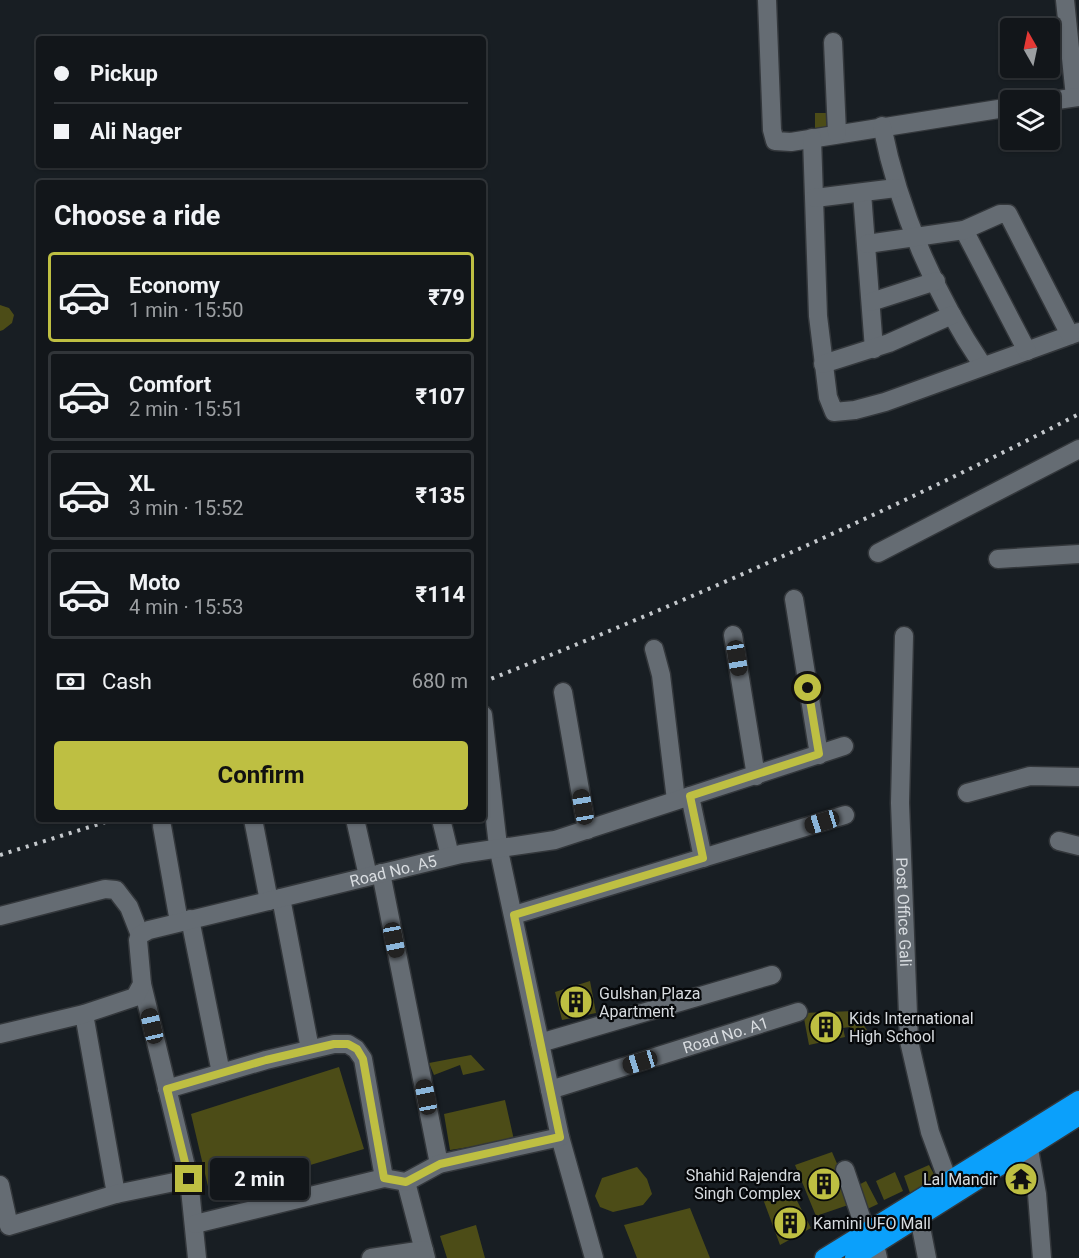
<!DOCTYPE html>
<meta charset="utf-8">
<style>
body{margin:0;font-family:Roboto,sans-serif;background:#1b1f23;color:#f1f3f6;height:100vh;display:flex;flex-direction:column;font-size:22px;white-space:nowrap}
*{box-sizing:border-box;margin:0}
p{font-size:20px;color:#9c9fa2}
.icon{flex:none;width:33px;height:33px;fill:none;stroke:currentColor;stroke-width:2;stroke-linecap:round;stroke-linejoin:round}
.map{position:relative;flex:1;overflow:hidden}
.sheet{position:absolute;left:36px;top:180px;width:450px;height:642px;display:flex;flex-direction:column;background:#12161a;border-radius:6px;box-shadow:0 2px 4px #0004,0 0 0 2px #313539}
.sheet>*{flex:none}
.guide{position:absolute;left:36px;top:36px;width:450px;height:132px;border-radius:6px;box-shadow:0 2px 4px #0004,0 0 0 2px #313539;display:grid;align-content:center;height:132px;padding:0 18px;background:#12161a}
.needle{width:39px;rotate:351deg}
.tools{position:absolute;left:1000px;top:18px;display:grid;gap:12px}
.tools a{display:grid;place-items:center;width:60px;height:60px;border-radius:6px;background:#12161a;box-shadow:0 2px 4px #0004,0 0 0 2px #313539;font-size:30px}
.end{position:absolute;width:27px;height:27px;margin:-14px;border:8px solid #bebf42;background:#111;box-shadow:0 0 0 3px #111}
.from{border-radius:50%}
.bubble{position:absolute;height:42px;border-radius:6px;background:#12161a;box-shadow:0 2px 4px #0004,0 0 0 2px #313539;font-size:20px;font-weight:700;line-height:42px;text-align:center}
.car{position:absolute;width:18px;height:36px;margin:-18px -9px;border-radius:8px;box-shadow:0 0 4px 2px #0007;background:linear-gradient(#222 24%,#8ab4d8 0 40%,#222 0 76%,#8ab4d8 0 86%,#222 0)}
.guide b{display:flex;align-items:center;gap:21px;height:57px;font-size:22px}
.guide b+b{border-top:2px solid #313539}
.guide i{width:15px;height:15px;background:#f1f3f6}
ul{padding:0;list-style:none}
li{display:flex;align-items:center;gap:18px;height:90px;margin:0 12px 9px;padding:0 6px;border:3px solid #313539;border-radius:6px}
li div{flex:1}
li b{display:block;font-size:22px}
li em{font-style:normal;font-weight:700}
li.selected{border-color:#bebf42}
li>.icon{width:54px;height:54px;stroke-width:1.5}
h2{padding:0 18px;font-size:27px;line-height:72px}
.pay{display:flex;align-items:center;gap:15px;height:66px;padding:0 18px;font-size:22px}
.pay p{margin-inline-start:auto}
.primary-button{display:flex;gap:12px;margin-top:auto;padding:12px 18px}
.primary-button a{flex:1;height:69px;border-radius:6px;background:#bebf42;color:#111;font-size:24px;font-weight:700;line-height:69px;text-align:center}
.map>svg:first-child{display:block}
.building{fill:#4c4c17}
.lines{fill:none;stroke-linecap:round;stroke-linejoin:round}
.minor-casing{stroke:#33373b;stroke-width:21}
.highway-casing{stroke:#33373b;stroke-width:21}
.minor{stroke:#656c73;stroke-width:18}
.highway{stroke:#0ba0fb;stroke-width:18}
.rail{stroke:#c4c8cc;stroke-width:4;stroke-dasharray:3 6;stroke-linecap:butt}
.route{stroke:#bebf42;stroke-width:8}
.labels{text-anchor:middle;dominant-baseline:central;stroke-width:4.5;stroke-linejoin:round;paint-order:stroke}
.street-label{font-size:16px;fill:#d8dce0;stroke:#06080a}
.poi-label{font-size:16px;fill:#d8dce0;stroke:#06080a;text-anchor:start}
</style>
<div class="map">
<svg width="1079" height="1258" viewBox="0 0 1079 1258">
<rect width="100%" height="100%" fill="#181e23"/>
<path class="building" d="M815,113H833L834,128H815Z
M0,305L9,308L14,315L12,323L3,330L0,331Z
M590,981L596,1013L562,1020L555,992Z
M854,1011L867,1030L852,1032L850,1027L843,1028L845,1037L809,1045L803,1013Z
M471,1055L485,1070L463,1075L460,1065L434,1075L429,1063Z
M339,1067L364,1149L210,1195L191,1114Z
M505,1100L514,1140L450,1150L444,1114Z
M832,1152L854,1203L816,1216L795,1165Z
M1026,1163L1035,1192L1028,1195L1024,1184L1015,1187L1008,1173Z
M929,1165L936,1178L910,1193L904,1176Z
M637,1167L647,1179L652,1194L643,1205L613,1212L600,1207L595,1196L602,1178Z
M895,1172L903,1191L884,1200L876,1181Z
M866,1181L878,1204L861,1212L851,1189Z
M793,1193L811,1228L780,1245L763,1199L777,1194Z
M690,1208L710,1258H637L624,1225Z
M476,1225L485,1258H447L440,1236Z"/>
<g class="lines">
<g class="minor-casing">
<g id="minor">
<path d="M767,0L772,130L775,141L791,142L1011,107"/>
<path d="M1065,0L1075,97"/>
<path d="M833,42L837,133"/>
<path d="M1050,101L1079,97"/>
<path d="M882,126C899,211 935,295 983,366"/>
<path d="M812,138L818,316L828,397L834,412L855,410L885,402L1079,332"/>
<path d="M862,193L874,349"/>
<path d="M815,198L896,188"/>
<path d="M964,230L1027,351"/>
<path d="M867,244L964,230L1000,214H1008L1070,335"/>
<path d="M871,302L936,281"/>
<path d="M823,364L889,343L952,315"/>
<path d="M878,553L1079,449"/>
<path d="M998,559L1079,554"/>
<path d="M794,599L819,755"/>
<path d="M733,635L756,776"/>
<path id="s1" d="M904,636L900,803L909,1041L930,1132L948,1181"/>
<path d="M654,649L661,675L676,800"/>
<path d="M563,692L587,830"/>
<path d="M483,715L498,846L560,1137L594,1258"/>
<path d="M967,793L1030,776L1079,777"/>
<path d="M690,796L703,858"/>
<path d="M253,819L269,901"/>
<path d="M355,819L368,876"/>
<path d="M441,819L450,856"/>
<path d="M162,826L179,922"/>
<path d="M1059,841L1079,846"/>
<path d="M381,873L439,1164"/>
<path d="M281,898L310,1049"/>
<path d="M514,915L845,815"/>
<path d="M0,916L105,889L116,890L129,907L140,935"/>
<path d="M190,919L221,1073"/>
<path d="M142,984L189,1179L197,1258"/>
<path d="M84,1014L116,1194"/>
<path id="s2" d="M0,1034L84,1014L135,997L142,984L138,940L140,935L149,930L461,854L555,840L844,746"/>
<path d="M540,1043L772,975"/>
<path d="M167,1089L266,1060L334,1044H348L356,1049L363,1059L384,1178"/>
<path id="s3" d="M550,1090L798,1012"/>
<path d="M1029,1149L1037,1194L1042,1258"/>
<path d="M845,1170L866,1232"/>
<path d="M406,1182L426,1258"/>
<path d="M0,1185L9,1226L116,1194L189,1179"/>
<path d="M919,1217L927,1258"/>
<path d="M195,1224L384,1178L406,1182L439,1164L560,1137"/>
<path d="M875,1245L878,1258"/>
<path d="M371,1258L424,1250"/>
</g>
</g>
<g class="highway-casing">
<path id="highway" d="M824,1258L1079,1100
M854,1258L1079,1116"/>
</g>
<use href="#minor" class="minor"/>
<use href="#highway" class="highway"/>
<path class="rail" d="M483,682C686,602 885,514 1079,414
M0,855L115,819"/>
</g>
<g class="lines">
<path class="route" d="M189,1179L167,1089L266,1060L334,1044H348L357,1049L363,1059L384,1178L406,1182L440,1164L560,1137L514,915L703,858L690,796L819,754L808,688"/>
</g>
<defs>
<g id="building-disc" transform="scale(1.725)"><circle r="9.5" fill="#bebf42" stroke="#06080a"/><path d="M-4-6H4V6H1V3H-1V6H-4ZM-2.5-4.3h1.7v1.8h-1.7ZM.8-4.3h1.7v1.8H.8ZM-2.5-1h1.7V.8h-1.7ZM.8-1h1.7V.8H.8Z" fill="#111"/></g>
<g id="temple-disc" transform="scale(1.725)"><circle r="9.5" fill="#bebf42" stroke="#06080a"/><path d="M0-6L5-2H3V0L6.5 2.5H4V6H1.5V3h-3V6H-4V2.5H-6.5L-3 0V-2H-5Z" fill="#111"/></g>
</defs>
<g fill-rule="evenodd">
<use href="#building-disc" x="576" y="1002"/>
<use href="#building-disc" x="826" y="1027"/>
<use href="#temple-disc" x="1021" y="1179"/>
<use href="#building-disc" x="824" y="1184"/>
<use href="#building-disc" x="790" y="1223"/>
</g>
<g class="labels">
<g class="street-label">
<text stroke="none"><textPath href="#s2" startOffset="466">Road No. A5</textPath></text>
<text stroke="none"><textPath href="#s1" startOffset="276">Post Office Gali</textPath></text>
<text stroke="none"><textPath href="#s3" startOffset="184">Road No. A1</textPath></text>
</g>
<g class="poi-label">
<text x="599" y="993">Gulshan Plaza<tspan x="599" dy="18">Apartment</tspan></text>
<text x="849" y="1018">Kids International<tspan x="849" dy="18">High School</tspan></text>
<text x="801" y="1175" text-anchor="end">Shahid Rajendra<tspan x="801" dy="18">Singh Complex</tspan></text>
<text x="998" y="1179" text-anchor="end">Lal Mandir</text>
<text x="813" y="1223">Kamini UFO Mall</text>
</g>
</g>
</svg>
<div class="tools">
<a><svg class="needle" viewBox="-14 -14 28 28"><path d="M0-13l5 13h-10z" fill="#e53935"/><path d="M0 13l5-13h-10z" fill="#9c9fa2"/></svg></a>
<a><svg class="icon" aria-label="layers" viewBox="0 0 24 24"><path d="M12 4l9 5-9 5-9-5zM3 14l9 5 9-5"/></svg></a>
</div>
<i class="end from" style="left:808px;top:688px"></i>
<i class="end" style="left:189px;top:1179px"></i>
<div class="bubble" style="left:210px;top:1158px;width:99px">2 min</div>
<i class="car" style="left:737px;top:658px;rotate:171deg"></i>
<i class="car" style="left:583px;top:807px;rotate:350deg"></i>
<i class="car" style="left:822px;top:822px;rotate:253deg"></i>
<i class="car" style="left:394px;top:940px;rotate:169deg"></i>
<i class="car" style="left:152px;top:1026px;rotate:347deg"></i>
<i class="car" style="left:640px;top:1062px;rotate:253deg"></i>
<i class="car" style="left:426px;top:1097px;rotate:349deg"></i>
<div class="guide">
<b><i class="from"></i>Pickup</b>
<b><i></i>Ali Nager</b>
</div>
<section class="sheet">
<h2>Choose a ride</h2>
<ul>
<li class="selected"><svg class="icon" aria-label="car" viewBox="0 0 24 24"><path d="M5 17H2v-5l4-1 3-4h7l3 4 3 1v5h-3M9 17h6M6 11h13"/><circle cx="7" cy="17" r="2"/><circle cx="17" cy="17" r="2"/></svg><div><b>Economy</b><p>1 min · 15:50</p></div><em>₹79</em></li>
<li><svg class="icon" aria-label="car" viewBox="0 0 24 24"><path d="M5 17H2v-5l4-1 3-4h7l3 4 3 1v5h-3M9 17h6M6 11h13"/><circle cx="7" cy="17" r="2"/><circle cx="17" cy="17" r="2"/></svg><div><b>Comfort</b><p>2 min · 15:51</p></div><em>₹107</em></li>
<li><svg class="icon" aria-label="car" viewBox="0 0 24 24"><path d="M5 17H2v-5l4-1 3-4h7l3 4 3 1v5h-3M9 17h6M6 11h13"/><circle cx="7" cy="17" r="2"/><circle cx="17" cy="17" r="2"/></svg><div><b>XL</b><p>3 min · 15:52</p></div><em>₹135</em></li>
<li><svg class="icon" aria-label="car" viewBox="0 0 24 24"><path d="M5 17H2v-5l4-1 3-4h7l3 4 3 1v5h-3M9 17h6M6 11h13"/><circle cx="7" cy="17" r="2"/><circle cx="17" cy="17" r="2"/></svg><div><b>Moto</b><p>4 min · 15:53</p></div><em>₹114</em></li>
</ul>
<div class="pay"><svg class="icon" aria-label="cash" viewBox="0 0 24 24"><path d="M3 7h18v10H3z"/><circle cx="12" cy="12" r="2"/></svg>Cash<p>680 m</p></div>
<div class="primary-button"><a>Confirm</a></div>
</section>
</div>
